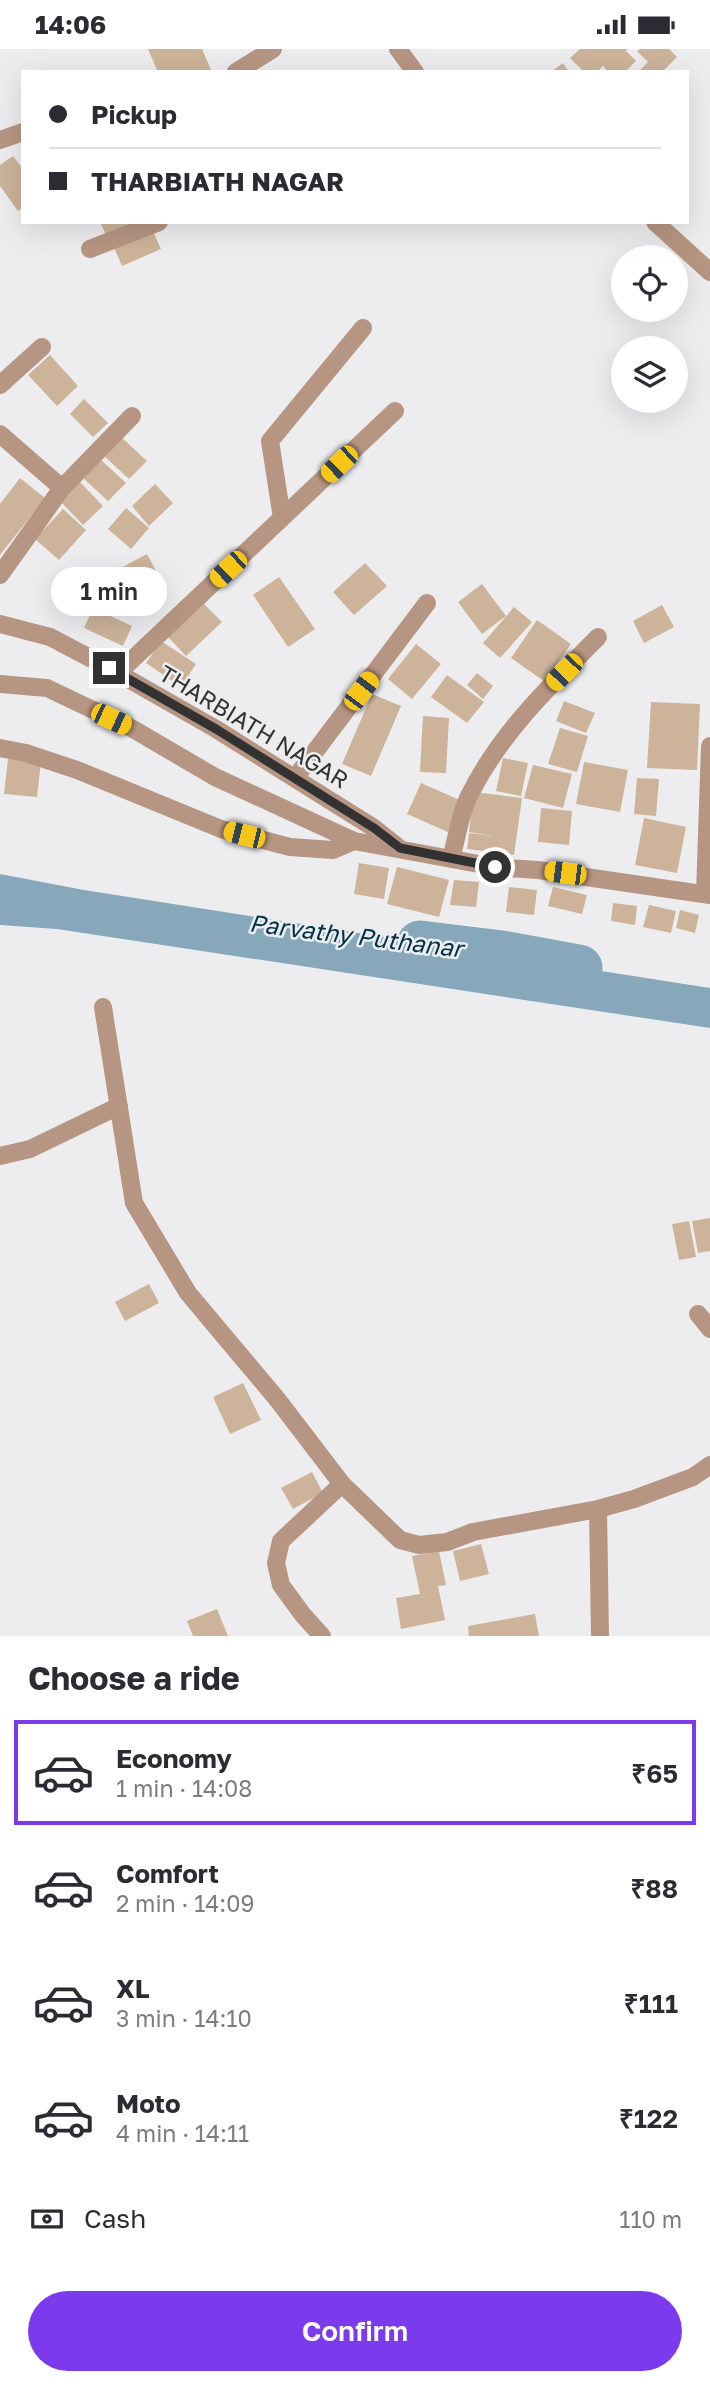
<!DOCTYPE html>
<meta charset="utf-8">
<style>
body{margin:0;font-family:"Golos Text",sans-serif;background:#f2f2f3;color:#2b2b33;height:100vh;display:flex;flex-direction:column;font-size:26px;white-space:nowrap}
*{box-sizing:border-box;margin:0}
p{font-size:23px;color:#7c7c81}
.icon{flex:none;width:38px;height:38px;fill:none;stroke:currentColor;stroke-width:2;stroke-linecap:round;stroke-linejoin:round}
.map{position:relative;height:1587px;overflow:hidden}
.panel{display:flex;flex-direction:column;background:#fff;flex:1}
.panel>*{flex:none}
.hud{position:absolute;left:21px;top:21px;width:668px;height:154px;border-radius:0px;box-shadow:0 7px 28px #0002;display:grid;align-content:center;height:154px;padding:0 28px;background:#fff}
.buttons{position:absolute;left:611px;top:196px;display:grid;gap:14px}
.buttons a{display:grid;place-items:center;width:77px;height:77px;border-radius:50%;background:#fff;box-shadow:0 7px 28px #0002;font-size:35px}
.end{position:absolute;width:32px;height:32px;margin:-16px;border:9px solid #323233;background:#fff;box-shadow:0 0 0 4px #fff}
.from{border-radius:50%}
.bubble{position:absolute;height:49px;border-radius:24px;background:#fff;box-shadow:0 7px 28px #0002;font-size:23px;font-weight:600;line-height:49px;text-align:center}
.car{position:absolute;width:21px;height:42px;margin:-21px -10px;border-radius:9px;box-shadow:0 0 5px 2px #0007;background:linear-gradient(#f5c518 24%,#345 0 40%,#f5c518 0 76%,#345 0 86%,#f5c518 0)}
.hud b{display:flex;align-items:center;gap:24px;height:66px;font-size:26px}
.hud b+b{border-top:2px solid #e1e1e2}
.hud i{width:18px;height:18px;background:#2b2b33}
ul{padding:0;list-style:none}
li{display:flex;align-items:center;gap:21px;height:105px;margin:0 14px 10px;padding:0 14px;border:4px solid transparent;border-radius:0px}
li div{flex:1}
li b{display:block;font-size:26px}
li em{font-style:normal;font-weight:600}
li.on{border-color:#7c3aed}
li>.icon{width:63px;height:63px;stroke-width:1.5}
h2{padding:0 28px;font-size:32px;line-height:84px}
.pay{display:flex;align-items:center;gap:18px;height:77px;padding:0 28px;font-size:26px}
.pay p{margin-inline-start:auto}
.button{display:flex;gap:14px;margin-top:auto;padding:14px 28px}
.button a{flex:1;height:80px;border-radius:42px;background:#7c3aed;color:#fff;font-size:28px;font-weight:600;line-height:80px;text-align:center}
.status{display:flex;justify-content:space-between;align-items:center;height:49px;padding:0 35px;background:#fff;direction:ltr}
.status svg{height:19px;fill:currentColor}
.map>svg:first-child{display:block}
.water{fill:#86a8ba}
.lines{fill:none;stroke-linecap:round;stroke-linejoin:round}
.river{stroke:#86a8ba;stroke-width:47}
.building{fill:#ccb399}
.minor{stroke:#b79583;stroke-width:18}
.route{stroke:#323233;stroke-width:9}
.labels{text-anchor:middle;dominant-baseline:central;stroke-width:5;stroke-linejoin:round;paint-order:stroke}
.street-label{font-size:23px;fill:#323233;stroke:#ededf0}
.water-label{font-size:24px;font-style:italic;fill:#003346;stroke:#ededf0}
</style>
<div class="status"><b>14:06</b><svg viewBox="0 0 49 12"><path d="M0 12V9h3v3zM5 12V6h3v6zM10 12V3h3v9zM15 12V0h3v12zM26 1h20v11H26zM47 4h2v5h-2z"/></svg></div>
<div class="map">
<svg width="710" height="1587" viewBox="0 0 710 1587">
<rect width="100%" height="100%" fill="#ededf0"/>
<path class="water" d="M0,825L84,841L710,939V979L57,880L0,876Z"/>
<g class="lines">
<path class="river" d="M420,895L502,905L579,919"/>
</g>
<path class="building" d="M148,0H202L212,23H158Z
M580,0H628L626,2L636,12L625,23H608L603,17L597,23H584L570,9Z
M640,0H669L677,8L662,23H638L648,13L637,2Z
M563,14L569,23H551Z
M13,107L23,120V158L18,162L0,137V116Z
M100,173H133L106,186Z
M151,178L161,200L122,217L112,194Z
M50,306L78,337L57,357L28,326Z
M84,350L108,374L93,388L70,365Z
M121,388L147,412L129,430L103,406Z
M99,409L126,434L108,452L82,428Z
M20,429L45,449L0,506V455Z
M79,432L103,457L83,476L59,451Z
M155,435L173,454L149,477L132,457Z
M126,459L149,479L131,500L108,480Z
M63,460L86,481L59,511L35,490Z
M147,505L156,522L153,524L161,538L134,552L117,521Z
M365,514L387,537L354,566L333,543Z
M279,528L315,580L288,598L253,546Z
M482,535L506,567L482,585L458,553Z
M203,554L222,573L186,607L168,588Z
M662,556L674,578L644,594L633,572Z
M514,558L532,573L500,609L483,594Z
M93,559L132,577L123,597L84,579Z
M537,571L571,595L544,632L511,609Z
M161,592L196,615L181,638L146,614Z
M416,595L441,615L412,650L388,630Z
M477,624L493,637L483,650L467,636Z
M447,626L484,653L467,674L431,648Z
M372,645L401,657L371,727L342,715Z
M564,652L595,664L586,684L556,672Z
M651,653L700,655L697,721L647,719Z
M423,667L449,669L446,724L420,723Z
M560,679L588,687L577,723L548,715Z
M503,709L528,714L521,747L496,742Z
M8,710L41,713L37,748L4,745Z
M584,713L628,721L620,763L576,755Z
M533,716L572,725L563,759L524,749Z
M637,729L659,730L656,767L634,765Z
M421,734L462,752L448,783L407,765Z
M474,743L522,749L514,806L467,800L469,784L493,787L469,783Z
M541,759L572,762L569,796L538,793Z
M644,769L686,778L677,824L635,816Z
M359,814L389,819L384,850L354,845Z
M397,818L449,831L439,868L387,855Z
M454,831L479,833L476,858L450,856Z
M509,838L537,841L534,866L506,863Z
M553,838L587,846L582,865L548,857Z
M613,854L637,857L635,876L611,872Z
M649,856L676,862L671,884L643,878Z
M680,861L699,866L695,884L676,879Z
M710,1169V1202L698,1204L692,1172Z
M689,1172L696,1208L679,1211L672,1175Z
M149,1235L159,1254L125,1272L115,1253Z
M243,1334L261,1371L230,1385L213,1348Z
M312,1423L323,1444L293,1460L281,1439Z
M481,1495L489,1525L460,1532L453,1502Z
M439,1502L446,1536L438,1537L445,1571L401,1580L396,1549L420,1545L412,1507Z
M217,1560L228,1587H193L187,1572Z
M535,1565L539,1587H469L468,1577Z"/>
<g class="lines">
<path class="minor" d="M398,0L415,23
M236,23L273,0
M0,91L23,83
M655,173L710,223
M90,200L159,173
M0,336L42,298
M0,385L62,439
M282,469L270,392L363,279
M0,526L62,439L132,367
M0,575L50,588L109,619L216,680L374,779L398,798
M118,624L395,362
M0,635L47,639L133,680L215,728L354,792L495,818L538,821L710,846
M0,699L26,704L77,721L221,780L290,798L333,801L354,792
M295,729L427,554
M451,809C457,789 460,765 469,747C500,684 550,637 598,588
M705,845L710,697
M103,958L134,1154L188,1244L277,1350L342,1435L400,1491L419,1496L447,1493L473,1483L598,1460L634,1450L693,1428L710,1416
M0,1107L30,1100L119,1057
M698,1265L710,1280
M598,1460L600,1587
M322,1587L303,1566L281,1536L276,1514L281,1492L342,1435"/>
</g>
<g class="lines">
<path class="route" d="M109,619L216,680L374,779L400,799L495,818"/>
</g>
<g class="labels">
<g class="street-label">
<text transform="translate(254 677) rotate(31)">THARBIATH NAGAR</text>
</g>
<g class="water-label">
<text transform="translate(356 886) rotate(7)">Parvathy Puthanar</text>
</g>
</g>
</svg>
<div class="buttons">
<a><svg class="icon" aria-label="locate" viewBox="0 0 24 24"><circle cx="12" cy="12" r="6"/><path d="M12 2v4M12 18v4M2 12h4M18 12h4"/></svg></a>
<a><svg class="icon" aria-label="layers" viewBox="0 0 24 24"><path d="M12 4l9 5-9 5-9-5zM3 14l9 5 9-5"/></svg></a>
</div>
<i class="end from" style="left:495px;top:818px"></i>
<i class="end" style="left:109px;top:619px"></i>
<div class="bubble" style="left:51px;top:518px;width:116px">1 min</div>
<i class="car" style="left:339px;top:415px;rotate:226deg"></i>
<i class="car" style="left:228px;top:520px;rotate:227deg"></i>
<i class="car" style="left:564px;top:623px;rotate:224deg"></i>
<i class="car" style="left:361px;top:642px;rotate:37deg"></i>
<i class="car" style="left:111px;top:670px;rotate:115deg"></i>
<i class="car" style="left:244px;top:786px;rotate:284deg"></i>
<i class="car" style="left:565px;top:824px;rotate:277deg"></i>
<div class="hud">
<b><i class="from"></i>Pickup</b>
<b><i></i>THARBIATH NAGAR</b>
</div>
</div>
<section class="panel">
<h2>Choose a ride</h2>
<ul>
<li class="on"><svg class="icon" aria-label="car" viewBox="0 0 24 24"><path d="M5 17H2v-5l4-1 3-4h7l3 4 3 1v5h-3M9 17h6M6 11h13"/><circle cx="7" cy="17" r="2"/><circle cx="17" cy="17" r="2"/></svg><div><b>Economy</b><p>1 min · 14:08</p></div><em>₹65</em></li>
<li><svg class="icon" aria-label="car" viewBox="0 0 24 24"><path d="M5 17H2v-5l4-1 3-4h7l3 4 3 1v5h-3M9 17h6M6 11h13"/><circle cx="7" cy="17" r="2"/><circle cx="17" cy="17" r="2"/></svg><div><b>Comfort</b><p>2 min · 14:09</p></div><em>₹88</em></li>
<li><svg class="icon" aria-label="car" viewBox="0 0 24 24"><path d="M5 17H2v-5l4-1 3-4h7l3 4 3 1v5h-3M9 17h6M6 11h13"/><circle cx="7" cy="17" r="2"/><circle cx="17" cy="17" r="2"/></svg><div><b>XL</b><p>3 min · 14:10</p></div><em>₹111</em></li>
<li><svg class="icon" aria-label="car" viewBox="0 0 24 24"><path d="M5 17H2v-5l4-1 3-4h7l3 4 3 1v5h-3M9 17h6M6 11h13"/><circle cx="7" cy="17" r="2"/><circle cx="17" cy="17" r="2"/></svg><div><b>Moto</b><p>4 min · 14:11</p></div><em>₹122</em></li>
</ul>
<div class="pay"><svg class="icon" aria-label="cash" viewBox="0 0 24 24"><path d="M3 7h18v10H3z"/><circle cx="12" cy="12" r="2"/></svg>Cash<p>110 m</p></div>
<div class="button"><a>Confirm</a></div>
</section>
